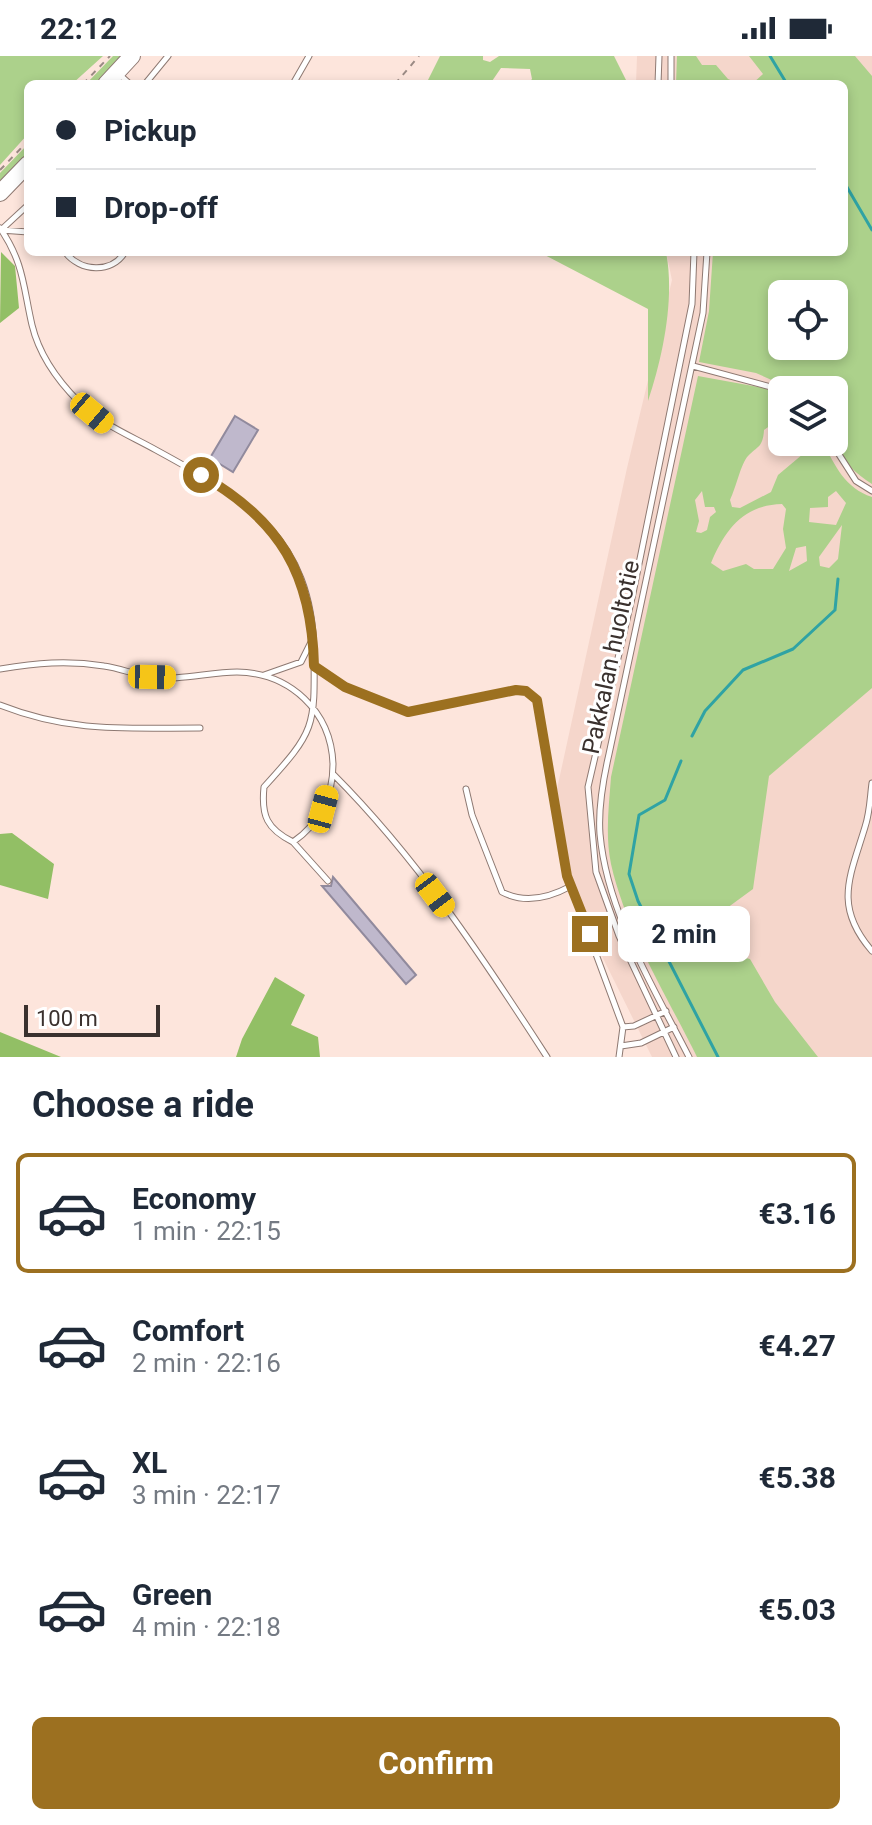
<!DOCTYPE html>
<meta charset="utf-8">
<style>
body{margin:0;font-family:Roboto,sans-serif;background:#f2f2f3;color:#1f2937;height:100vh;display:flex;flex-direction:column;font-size:30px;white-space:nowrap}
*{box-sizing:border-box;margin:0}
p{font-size:26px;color:#747a83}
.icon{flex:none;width:44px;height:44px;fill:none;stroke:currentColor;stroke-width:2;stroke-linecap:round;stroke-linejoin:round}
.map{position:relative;height:1001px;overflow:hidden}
.panel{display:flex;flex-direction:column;background:#fff;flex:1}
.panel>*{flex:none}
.top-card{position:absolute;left:24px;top:24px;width:824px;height:176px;border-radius:12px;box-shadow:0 4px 12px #0003;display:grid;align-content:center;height:176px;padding:0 32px;background:#fff}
.fabs{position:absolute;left:768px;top:224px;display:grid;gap:16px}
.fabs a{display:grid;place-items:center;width:80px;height:80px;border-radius:12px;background:#fff;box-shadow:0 4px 12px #0003;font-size:40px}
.scale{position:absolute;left:24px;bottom:20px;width:136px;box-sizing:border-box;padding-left:8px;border:4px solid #3a312e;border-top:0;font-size:22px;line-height:28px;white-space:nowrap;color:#3a312e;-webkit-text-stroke:6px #fff;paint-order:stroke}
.end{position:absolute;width:36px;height:36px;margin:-18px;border:10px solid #9c7020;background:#fff;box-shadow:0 0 0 4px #fff}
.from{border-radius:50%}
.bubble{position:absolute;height:56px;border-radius:12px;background:#fff;box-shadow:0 4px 12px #0003;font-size:26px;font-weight:700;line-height:56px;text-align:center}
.car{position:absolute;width:24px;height:48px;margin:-24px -12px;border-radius:10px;box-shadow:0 0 6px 2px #0007;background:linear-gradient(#f5c518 24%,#345 0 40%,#f5c518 0 76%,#345 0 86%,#f5c518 0)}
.top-card b{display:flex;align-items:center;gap:28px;height:76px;font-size:30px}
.top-card b+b{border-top:2px solid #e0e1e3}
.top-card i{width:20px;height:20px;background:#1f2937}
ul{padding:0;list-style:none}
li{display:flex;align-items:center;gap:24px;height:120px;margin:0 16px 12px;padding:0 16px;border:4px solid transparent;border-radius:12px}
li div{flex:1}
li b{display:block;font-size:30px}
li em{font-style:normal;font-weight:700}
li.active{border-color:#9c7020}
li>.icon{width:72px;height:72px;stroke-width:1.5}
h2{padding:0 32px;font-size:36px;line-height:96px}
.cta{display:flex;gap:16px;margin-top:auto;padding:16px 32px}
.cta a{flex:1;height:92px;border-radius:12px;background:#9c7020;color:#fff;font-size:32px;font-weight:700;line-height:92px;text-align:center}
.status{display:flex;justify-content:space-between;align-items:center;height:56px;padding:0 40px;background:#fff;direction:ltr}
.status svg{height:22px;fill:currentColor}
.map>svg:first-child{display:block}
.built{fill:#f5d6cb;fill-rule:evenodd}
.green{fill:#acd18b;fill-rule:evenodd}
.forest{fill:#92bf65}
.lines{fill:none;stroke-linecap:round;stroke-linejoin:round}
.stream{stroke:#2fa3a4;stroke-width:3}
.building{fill:#bfb8cc;stroke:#918a9d;stroke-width:2}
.service-casing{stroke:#8e7972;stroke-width:7}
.primary-casing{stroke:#8e7972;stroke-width:18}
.path{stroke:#9a8a84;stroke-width:2;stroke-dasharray:6 6;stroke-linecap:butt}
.service{stroke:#fff;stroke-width:5}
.primary{stroke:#fff;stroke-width:16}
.route{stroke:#9c7020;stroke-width:10}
.labels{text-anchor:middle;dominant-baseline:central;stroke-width:6;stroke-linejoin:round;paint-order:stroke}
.street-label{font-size:24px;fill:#3a312e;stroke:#fff}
</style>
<div class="status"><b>22:12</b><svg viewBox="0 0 49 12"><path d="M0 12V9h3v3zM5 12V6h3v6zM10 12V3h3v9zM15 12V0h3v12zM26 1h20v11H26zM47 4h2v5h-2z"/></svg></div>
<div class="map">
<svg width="872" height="1001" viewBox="0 0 872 1001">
<rect width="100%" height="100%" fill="#fde5dc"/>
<path class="built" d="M637,0H872V1001H652L597,890L571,819L557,733L627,412L672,224L666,196H844V28H636ZM782,238H834V290H782ZM782,334H834V386H782Z"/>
<path class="green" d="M0,0H103L72,28H28V78L0,109Z
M113,0H122L96,28H86Z
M440,0H483V4L490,6L499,0H614L628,28H528L532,23L530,13L501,12L490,28H426Z
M677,0H696L702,9H716L728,23L740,28H676Z
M749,0H855L872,20V428C831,402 834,378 834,334H794L756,317L699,306L709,255L713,196H844V28H752L763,18ZM782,238H834V290H782Z
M28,88V99L0,127V117Z
M539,196H666C675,242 663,300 648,345V253Z
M698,320L764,332L782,341V361L764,374C763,391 758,390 748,400C741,407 736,432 730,444L732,451L740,452L771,436L778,419L803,398L792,386H823C835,410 845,432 872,441V632L769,720L753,833L712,863L733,899L750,903L775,946L818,1001H697C667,940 626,875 611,808C605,779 609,749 611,721ZM702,435L705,451H714L716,456L710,461L707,474L701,477L696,476L699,465L695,444ZM836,435L846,447L836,469L809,466L810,452L828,451V441ZM782,448L786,453L783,473L786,492L773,513H754L746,508L723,515L711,507C725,474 743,449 782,448ZM842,469L838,503L829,512L820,510L819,501ZM806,490L807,505L789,515L796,492Z"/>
<path class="forest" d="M1,196L15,210L19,252L0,267Z
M12,777L54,808L48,843L0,829V778Z
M275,921L305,939L291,969L318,981L320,1001H236L242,983Z
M0,976L61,1001H0Z"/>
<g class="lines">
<path class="stream" d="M770,0L787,28
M844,126L872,174
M692,680L705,655L743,614L793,593L835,554L838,523
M681,705L665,744L639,759L629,818L638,845L718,1001"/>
</g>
<path class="building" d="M235,360L258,374L233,416L210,402Z
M333,821L416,919L406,928L322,830H331Z"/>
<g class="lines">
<g class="service-casing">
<path id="service" d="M121,20L130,28
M145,28L168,0
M293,28L309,0
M658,28L659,0
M671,28V0
M28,149L1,174L28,176
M0,172C24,207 23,230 32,269C39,298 58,325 79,346C101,368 129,379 156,394C246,443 312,481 314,596C315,672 315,675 264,731C261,760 267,773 293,786C319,768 333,741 333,708C331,655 290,617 237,616C209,616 180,625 151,621C135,619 120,612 104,610C67,604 36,607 0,613
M65,196C80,216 112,218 125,196
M693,310L782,334
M831,386L856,425L872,435
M315,610L345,631L408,656L516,634L526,635L537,644L567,820L623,971L619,1001
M264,619L301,606L311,586
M0,649C71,677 126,672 200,672
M333,718C417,802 483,902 547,1001
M872,727C870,742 870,756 865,771C850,821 833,850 872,895
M466,733L472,759L502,836C525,848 549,842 571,830
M293,786L328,825
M623,971L634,970L666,955
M621,990L641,987L674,971
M676,1001L619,880L596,816L588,731L632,542L692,248L694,196
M689,1001C654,932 607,857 600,778C598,751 603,724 609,698L703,257L707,196"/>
</g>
<g class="primary-casing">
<path id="primary" d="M106,28L132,0
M0,137L28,108"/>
</g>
<path class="path" d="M83,28L110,0
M395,28L419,0
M0,114L28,85"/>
<use href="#service" class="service"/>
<use href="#primary" class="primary"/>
</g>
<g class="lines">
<path class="route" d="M201,419C280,464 312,518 314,610L345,631L408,656L516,634L526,635L537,644L567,820L590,878"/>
</g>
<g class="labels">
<g class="street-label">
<text transform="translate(611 601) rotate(-78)">Pakkalan huoltotie</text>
</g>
</g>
</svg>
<div class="fabs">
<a><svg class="icon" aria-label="locate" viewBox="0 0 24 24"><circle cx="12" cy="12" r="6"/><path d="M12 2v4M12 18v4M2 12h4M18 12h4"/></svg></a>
<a><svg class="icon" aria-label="layers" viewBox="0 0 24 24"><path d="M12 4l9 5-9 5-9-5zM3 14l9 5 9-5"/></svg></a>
</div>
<div class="scale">100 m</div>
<i class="end from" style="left:201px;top:419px"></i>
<i class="end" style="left:590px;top:878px"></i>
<div class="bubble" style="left:618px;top:850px;width:132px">2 min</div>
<i class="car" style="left:92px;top:357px;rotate:130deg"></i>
<i class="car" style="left:152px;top:621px;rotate:91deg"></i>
<i class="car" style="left:323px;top:753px;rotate:15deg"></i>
<i class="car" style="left:435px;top:839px;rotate:143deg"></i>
<div class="top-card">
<b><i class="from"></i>Pickup</b>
<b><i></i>Drop-off</b>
</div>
</div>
<section class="panel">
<h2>Choose a ride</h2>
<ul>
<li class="active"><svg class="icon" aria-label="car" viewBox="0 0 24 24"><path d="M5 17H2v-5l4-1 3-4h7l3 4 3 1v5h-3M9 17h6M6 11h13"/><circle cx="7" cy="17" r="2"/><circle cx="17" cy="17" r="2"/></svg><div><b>Economy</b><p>1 min · 22:15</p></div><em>€3.16</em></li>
<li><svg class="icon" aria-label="car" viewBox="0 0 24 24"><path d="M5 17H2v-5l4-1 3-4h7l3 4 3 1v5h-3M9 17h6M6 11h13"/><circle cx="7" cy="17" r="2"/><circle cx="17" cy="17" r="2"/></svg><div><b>Comfort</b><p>2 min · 22:16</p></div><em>€4.27</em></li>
<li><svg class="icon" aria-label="car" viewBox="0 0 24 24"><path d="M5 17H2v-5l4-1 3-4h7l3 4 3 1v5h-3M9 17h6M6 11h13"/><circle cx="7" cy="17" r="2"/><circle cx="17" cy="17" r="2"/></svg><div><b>XL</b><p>3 min · 22:17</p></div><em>€5.38</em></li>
<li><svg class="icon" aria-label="car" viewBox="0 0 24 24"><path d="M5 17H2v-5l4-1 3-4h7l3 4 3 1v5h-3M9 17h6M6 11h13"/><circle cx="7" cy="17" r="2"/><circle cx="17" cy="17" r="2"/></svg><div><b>Green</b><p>4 min · 22:18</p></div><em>€5.03</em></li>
</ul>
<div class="cta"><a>Confirm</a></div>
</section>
